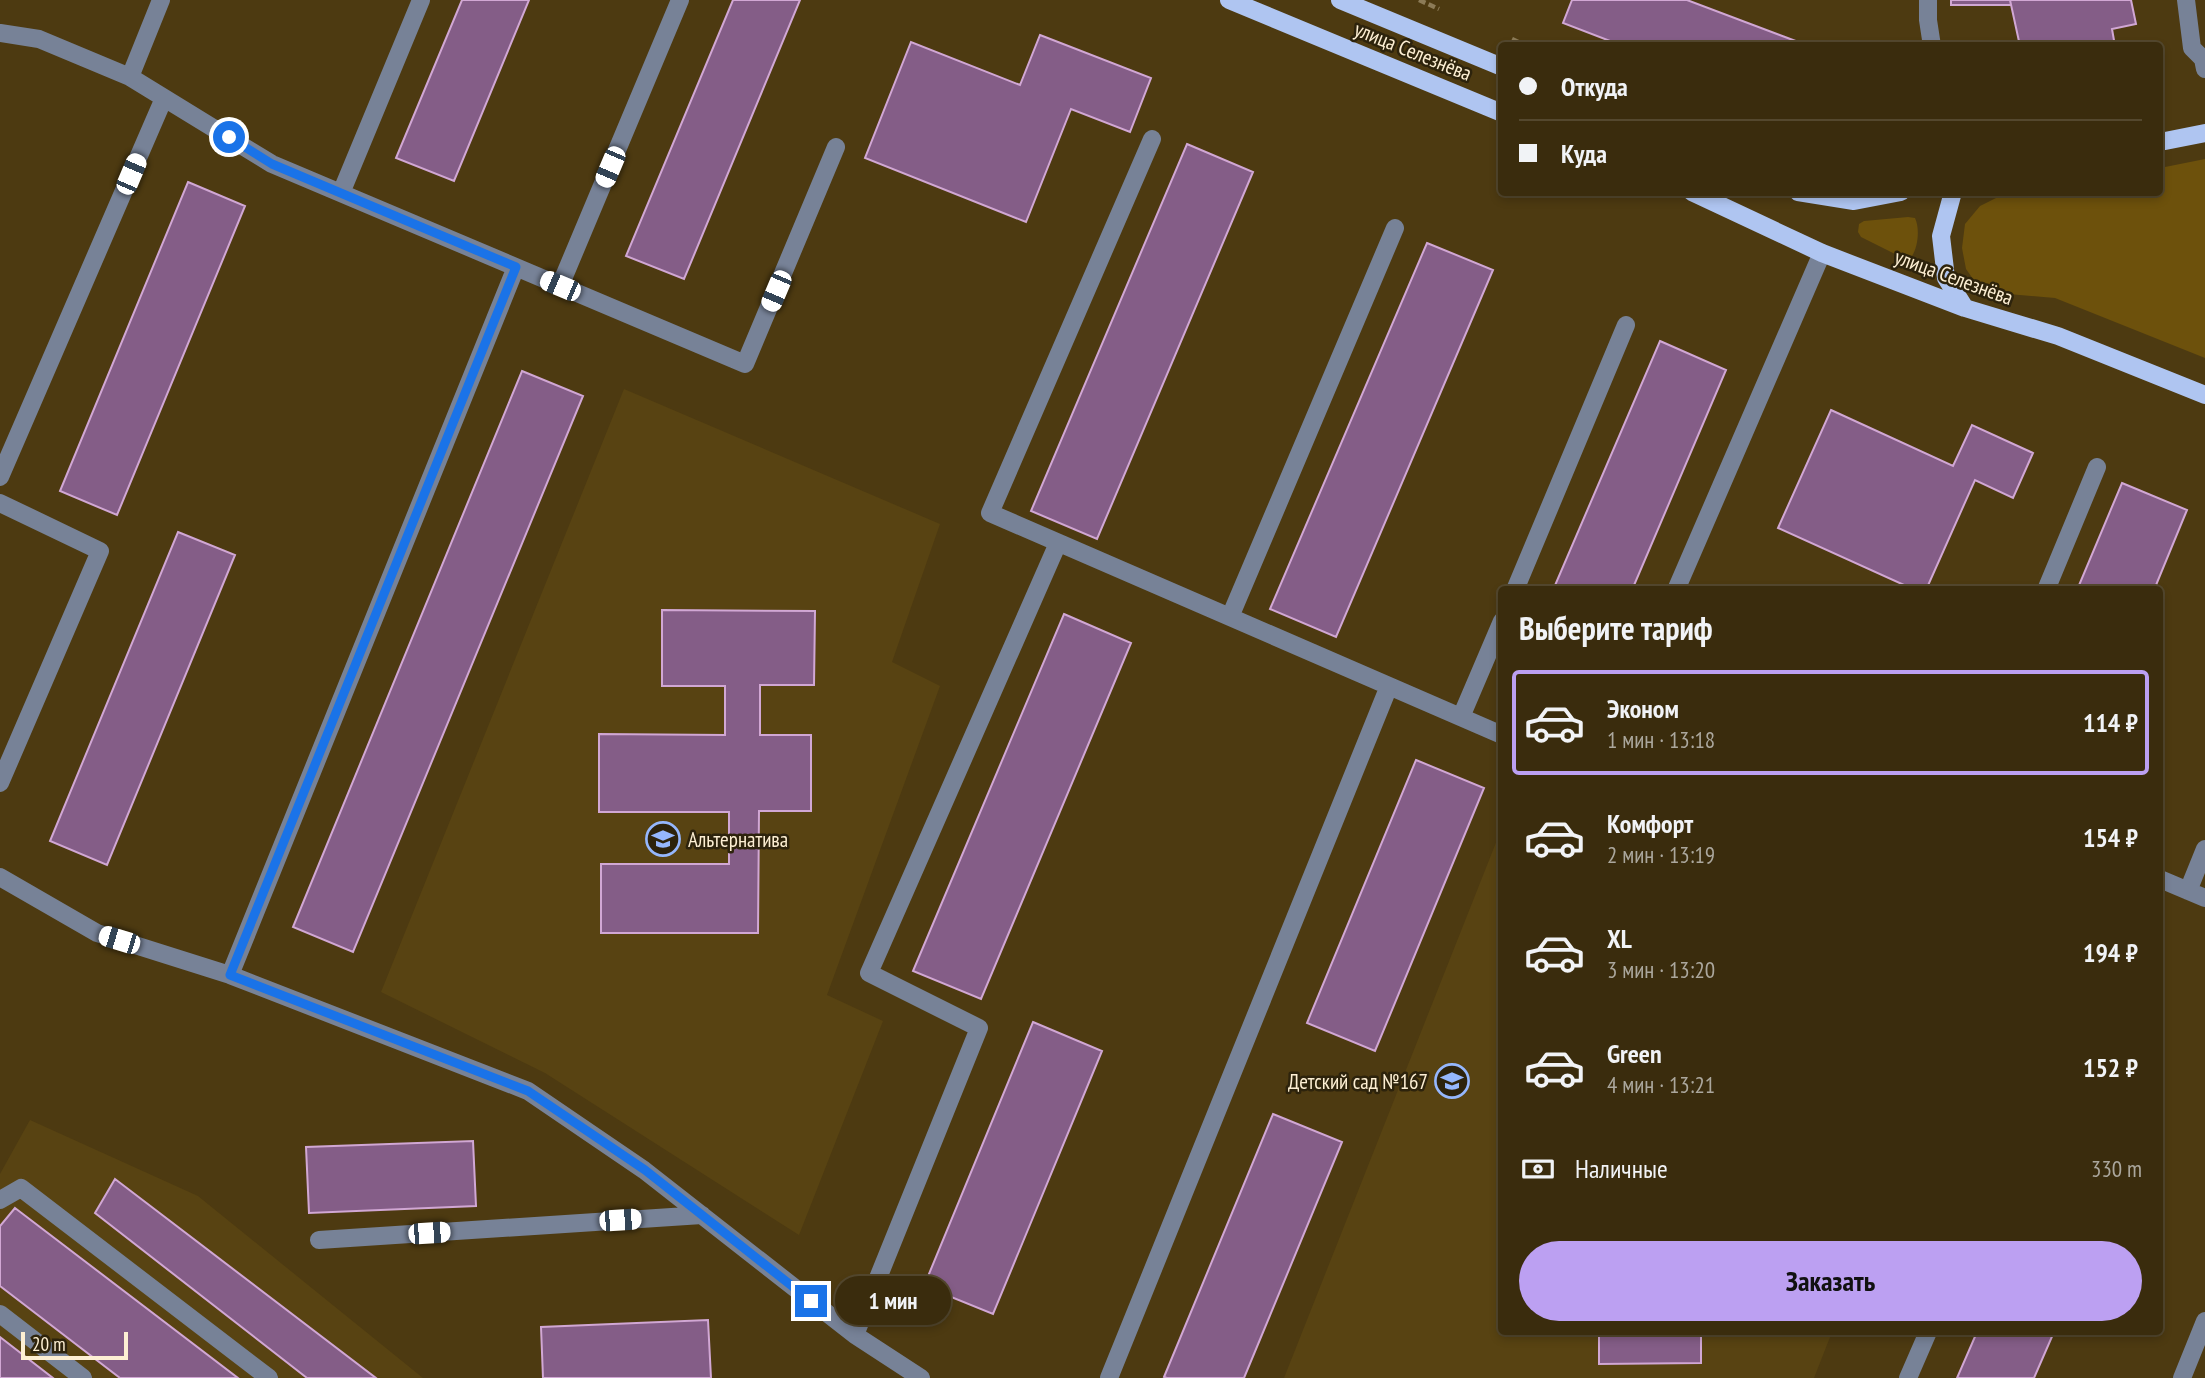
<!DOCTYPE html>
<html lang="ru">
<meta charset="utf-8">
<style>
body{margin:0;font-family:"PT Sans Narrow",sans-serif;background:#413416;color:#f1f3f6;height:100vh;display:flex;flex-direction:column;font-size:26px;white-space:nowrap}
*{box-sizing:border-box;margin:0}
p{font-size:23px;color:#aba79d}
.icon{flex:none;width:38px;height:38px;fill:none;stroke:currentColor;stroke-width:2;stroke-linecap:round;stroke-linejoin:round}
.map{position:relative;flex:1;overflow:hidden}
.side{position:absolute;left:1498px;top:586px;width:665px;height:749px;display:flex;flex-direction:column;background:#3a2c0d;border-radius:7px;box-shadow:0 4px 10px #0003,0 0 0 2px #54482e}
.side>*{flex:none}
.guide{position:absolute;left:1498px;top:42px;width:665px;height:154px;border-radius:7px;box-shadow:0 4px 10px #0003,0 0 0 2px #54482e;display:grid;align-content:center;height:154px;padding:0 21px;background:#3a2c0d}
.scale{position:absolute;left:21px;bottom:18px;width:107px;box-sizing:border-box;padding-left:7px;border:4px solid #fdefd3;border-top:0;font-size:19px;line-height:24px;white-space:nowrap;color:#fdefd3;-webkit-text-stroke:5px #2d230c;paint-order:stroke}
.end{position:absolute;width:32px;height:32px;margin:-16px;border:9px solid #1a73e8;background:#fff;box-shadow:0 0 0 4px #fff}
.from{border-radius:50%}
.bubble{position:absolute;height:49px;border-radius:24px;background:#3a2c0d;box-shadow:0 4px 10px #0003,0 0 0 2px #54482e;font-size:23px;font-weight:600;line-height:49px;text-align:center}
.car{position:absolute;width:21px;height:42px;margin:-21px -10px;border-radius:9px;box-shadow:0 0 5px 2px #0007;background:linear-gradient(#fff 24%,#345 0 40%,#fff 0 76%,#345 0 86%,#fff 0)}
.guide b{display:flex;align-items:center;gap:24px;height:66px;font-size:26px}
.guide b+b{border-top:2px solid #54482e}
.guide i{width:18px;height:18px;background:#f1f3f6}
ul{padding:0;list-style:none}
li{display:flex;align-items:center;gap:21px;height:105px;margin:0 14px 10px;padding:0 7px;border:4px solid transparent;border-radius:7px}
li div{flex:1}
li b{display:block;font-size:26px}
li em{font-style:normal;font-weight:600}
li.current{border-color:#bca0f2}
li>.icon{width:63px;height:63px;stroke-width:1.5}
h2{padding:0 21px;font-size:32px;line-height:84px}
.pay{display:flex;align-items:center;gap:18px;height:77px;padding:0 21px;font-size:26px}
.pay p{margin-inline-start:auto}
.primary-button{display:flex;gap:14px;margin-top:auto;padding:14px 21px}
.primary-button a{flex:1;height:80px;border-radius:42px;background:#bca0f2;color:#111;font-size:28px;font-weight:600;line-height:80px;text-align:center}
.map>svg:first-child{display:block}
.built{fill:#584312}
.green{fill:#6d510c}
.building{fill:#845d87;stroke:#d1a7d4;stroke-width:2}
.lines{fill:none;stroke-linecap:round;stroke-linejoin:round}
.path{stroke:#8c7b57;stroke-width:4.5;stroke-dasharray:7 3.5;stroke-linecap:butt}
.minor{stroke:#778297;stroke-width:18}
.major{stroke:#afc5f1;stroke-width:18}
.route{stroke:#1a73e8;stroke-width:9}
.labels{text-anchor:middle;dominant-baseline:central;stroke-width:5;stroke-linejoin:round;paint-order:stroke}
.street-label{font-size:21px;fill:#fdefd3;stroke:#2d230c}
.poi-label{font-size:21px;fill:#fdefd3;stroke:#2d230c;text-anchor:start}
</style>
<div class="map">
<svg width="2205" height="1378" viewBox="0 0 2205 1378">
<rect width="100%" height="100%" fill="#4d3a11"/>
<path class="built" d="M624,389L940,524L892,662L940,686L827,995L883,1021L799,1235L545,1073L381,992Z
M1501,830L1502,1332H1832L1814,1378H1284Z
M30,1120L198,1196L423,1378H0V1174Z"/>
<path class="green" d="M2205,159V358L2055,298L1997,293L1978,286L1966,269L1962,248L1965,224L1980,206L2000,196L2020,192H2160V168Z
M1908,217L1915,218C1920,228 1918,247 1912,256L1903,258L1861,237L1858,232L1859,224L1864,221Z"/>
<path class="building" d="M462,0H529L454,181L396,158Z
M733,0H800L684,279L626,256Z
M1572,0H1687L1809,46H1623L1563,23Z
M1951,0H2010L2011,5H1951Z
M2010,0H2131L2136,24L2112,29L2115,46H2020Z
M1040,35L1151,78L1130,132L1071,109L1026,222L865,158L911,42L1020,85Z
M1187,144L1253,172L1097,539L1031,511Z
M188,182L245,206L117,515L60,491Z
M1427,243L1493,270L1336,637L1270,609Z
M1660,341L1726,370L1632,590H1553Z
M522,371L583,396L353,952L293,927Z
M1831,410L1953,466L1972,425L2033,453L2013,498L1975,480L1926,590H1915L1778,528Z
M2122,483L2187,510L2154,590H2077Z
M178,532L235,555L107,865L50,841Z
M662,610L815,611L814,685H760V735H811V811H759L758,933H601V864H729V812H599V734L725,735V686H662Z
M1064,614L1131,643L981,999L913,971Z
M1416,760L1484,788L1375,1051L1307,1023Z
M1033,1022L1102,1051L993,1314L924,1286Z
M1273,1114L1342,1142L1244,1378H1167L1164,1377Z
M473,1141L476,1206L309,1213L306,1147Z
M115,1179L376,1378H307L95,1213Z
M15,1208L238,1378H120L0,1286V1226Z
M708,1320L711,1378H543L541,1327Z
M1599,1332H1701V1363L1599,1364Z
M1977,1332H2054L2034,1378H1957Z
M0,1337L53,1378H0Z"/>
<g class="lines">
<path class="path" d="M1419,0L1439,9
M1512,39L1527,46"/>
<path class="minor" d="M1928,0V20L1932,46
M2186,0L2192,48L2203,59L2205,69
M0,33L39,39L130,77L272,164L745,364L836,147
M130,77L161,0
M1152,139L990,513L1502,735
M341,193L421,0
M560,286L680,0
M0,477L164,98
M0,503L100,551L0,783
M1515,590L1626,325
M1676,590L1822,253
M2046,590L2097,467
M1230,617L1395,228
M1461,717L1502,621
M0,877L97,933L230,975L528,1091L644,1170L855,1335L921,1378
M2160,879L2205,898
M2188,891L2205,849
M230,975L516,267
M0,1200L21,1188L269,1378
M319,1240L702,1215
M0,1314L83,1378
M855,1335L979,1028L869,973L1058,543
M1109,1378L1389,686
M1908,1378L1928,1332
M2182,1378L2205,1321"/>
<path class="major" d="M1229,0L1502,113
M1340,0L1502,67
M2160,142L2205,133
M1692,192L1822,253L1965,308L2058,336L2205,395
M1798,192L1854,201L1901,192
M1953,192L1941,236L1946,278L1965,308"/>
</g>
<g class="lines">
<path class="route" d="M229,137L272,164L516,267L230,975L528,1091L645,1170L811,1301"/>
</g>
<defs>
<g id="school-ring" transform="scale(1.75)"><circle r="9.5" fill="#2d230c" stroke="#95b7fd" stroke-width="1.5"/><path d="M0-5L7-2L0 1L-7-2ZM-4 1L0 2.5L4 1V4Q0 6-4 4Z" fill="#95b7fd"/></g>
</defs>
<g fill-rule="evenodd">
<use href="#school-ring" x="663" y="839"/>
<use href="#school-ring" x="1452" y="1081"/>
</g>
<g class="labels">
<g class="street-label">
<text transform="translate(1413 51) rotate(22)">улица Селезнёва</text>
<text transform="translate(1954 277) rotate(20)">улица Селезнёва</text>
</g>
<g class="poi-label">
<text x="688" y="839">Альтернатива</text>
<text x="1428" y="1081" text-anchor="end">Детский сад №167</text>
</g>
</g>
</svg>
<div class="scale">20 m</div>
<i class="end from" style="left:229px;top:137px"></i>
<i class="end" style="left:811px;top:1301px"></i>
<div class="bubble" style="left:835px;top:1276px;width:116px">1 мин</div>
<i class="car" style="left:610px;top:167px;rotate:203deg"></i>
<i class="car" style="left:131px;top:174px;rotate:23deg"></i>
<i class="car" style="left:560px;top:286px;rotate:293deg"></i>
<i class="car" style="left:776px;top:291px;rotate:203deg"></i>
<i class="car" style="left:119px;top:940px;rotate:287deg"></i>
<i class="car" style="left:620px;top:1220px;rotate:86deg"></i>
<i class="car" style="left:429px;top:1233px;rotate:86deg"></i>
<div class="guide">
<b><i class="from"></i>Откуда</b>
<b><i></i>Куда</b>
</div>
<section class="side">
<h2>Выберите тариф</h2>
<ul>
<li class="current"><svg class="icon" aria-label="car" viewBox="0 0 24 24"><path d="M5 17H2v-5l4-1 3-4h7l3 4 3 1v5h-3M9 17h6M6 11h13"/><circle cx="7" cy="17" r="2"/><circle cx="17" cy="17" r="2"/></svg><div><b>Эконом</b><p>1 мин · 13:18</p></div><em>114 ₽</em></li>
<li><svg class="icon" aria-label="car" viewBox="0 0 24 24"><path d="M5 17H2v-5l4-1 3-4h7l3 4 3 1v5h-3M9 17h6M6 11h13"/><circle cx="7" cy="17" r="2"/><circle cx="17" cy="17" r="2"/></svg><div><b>Комфорт</b><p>2 мин · 13:19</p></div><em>154 ₽</em></li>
<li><svg class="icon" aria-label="car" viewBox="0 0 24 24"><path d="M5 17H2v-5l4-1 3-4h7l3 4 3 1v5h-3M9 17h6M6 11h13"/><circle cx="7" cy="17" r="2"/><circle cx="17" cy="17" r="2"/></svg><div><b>XL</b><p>3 мин · 13:20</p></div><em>194 ₽</em></li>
<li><svg class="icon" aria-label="car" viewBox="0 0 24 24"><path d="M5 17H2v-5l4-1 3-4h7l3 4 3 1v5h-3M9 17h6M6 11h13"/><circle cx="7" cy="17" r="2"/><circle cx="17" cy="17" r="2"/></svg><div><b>Green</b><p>4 мин · 13:21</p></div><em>152 ₽</em></li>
</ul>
<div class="pay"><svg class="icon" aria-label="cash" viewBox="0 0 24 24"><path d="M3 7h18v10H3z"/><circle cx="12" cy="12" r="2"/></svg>Наличные<p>330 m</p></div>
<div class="primary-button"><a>Заказать</a></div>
</section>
</div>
